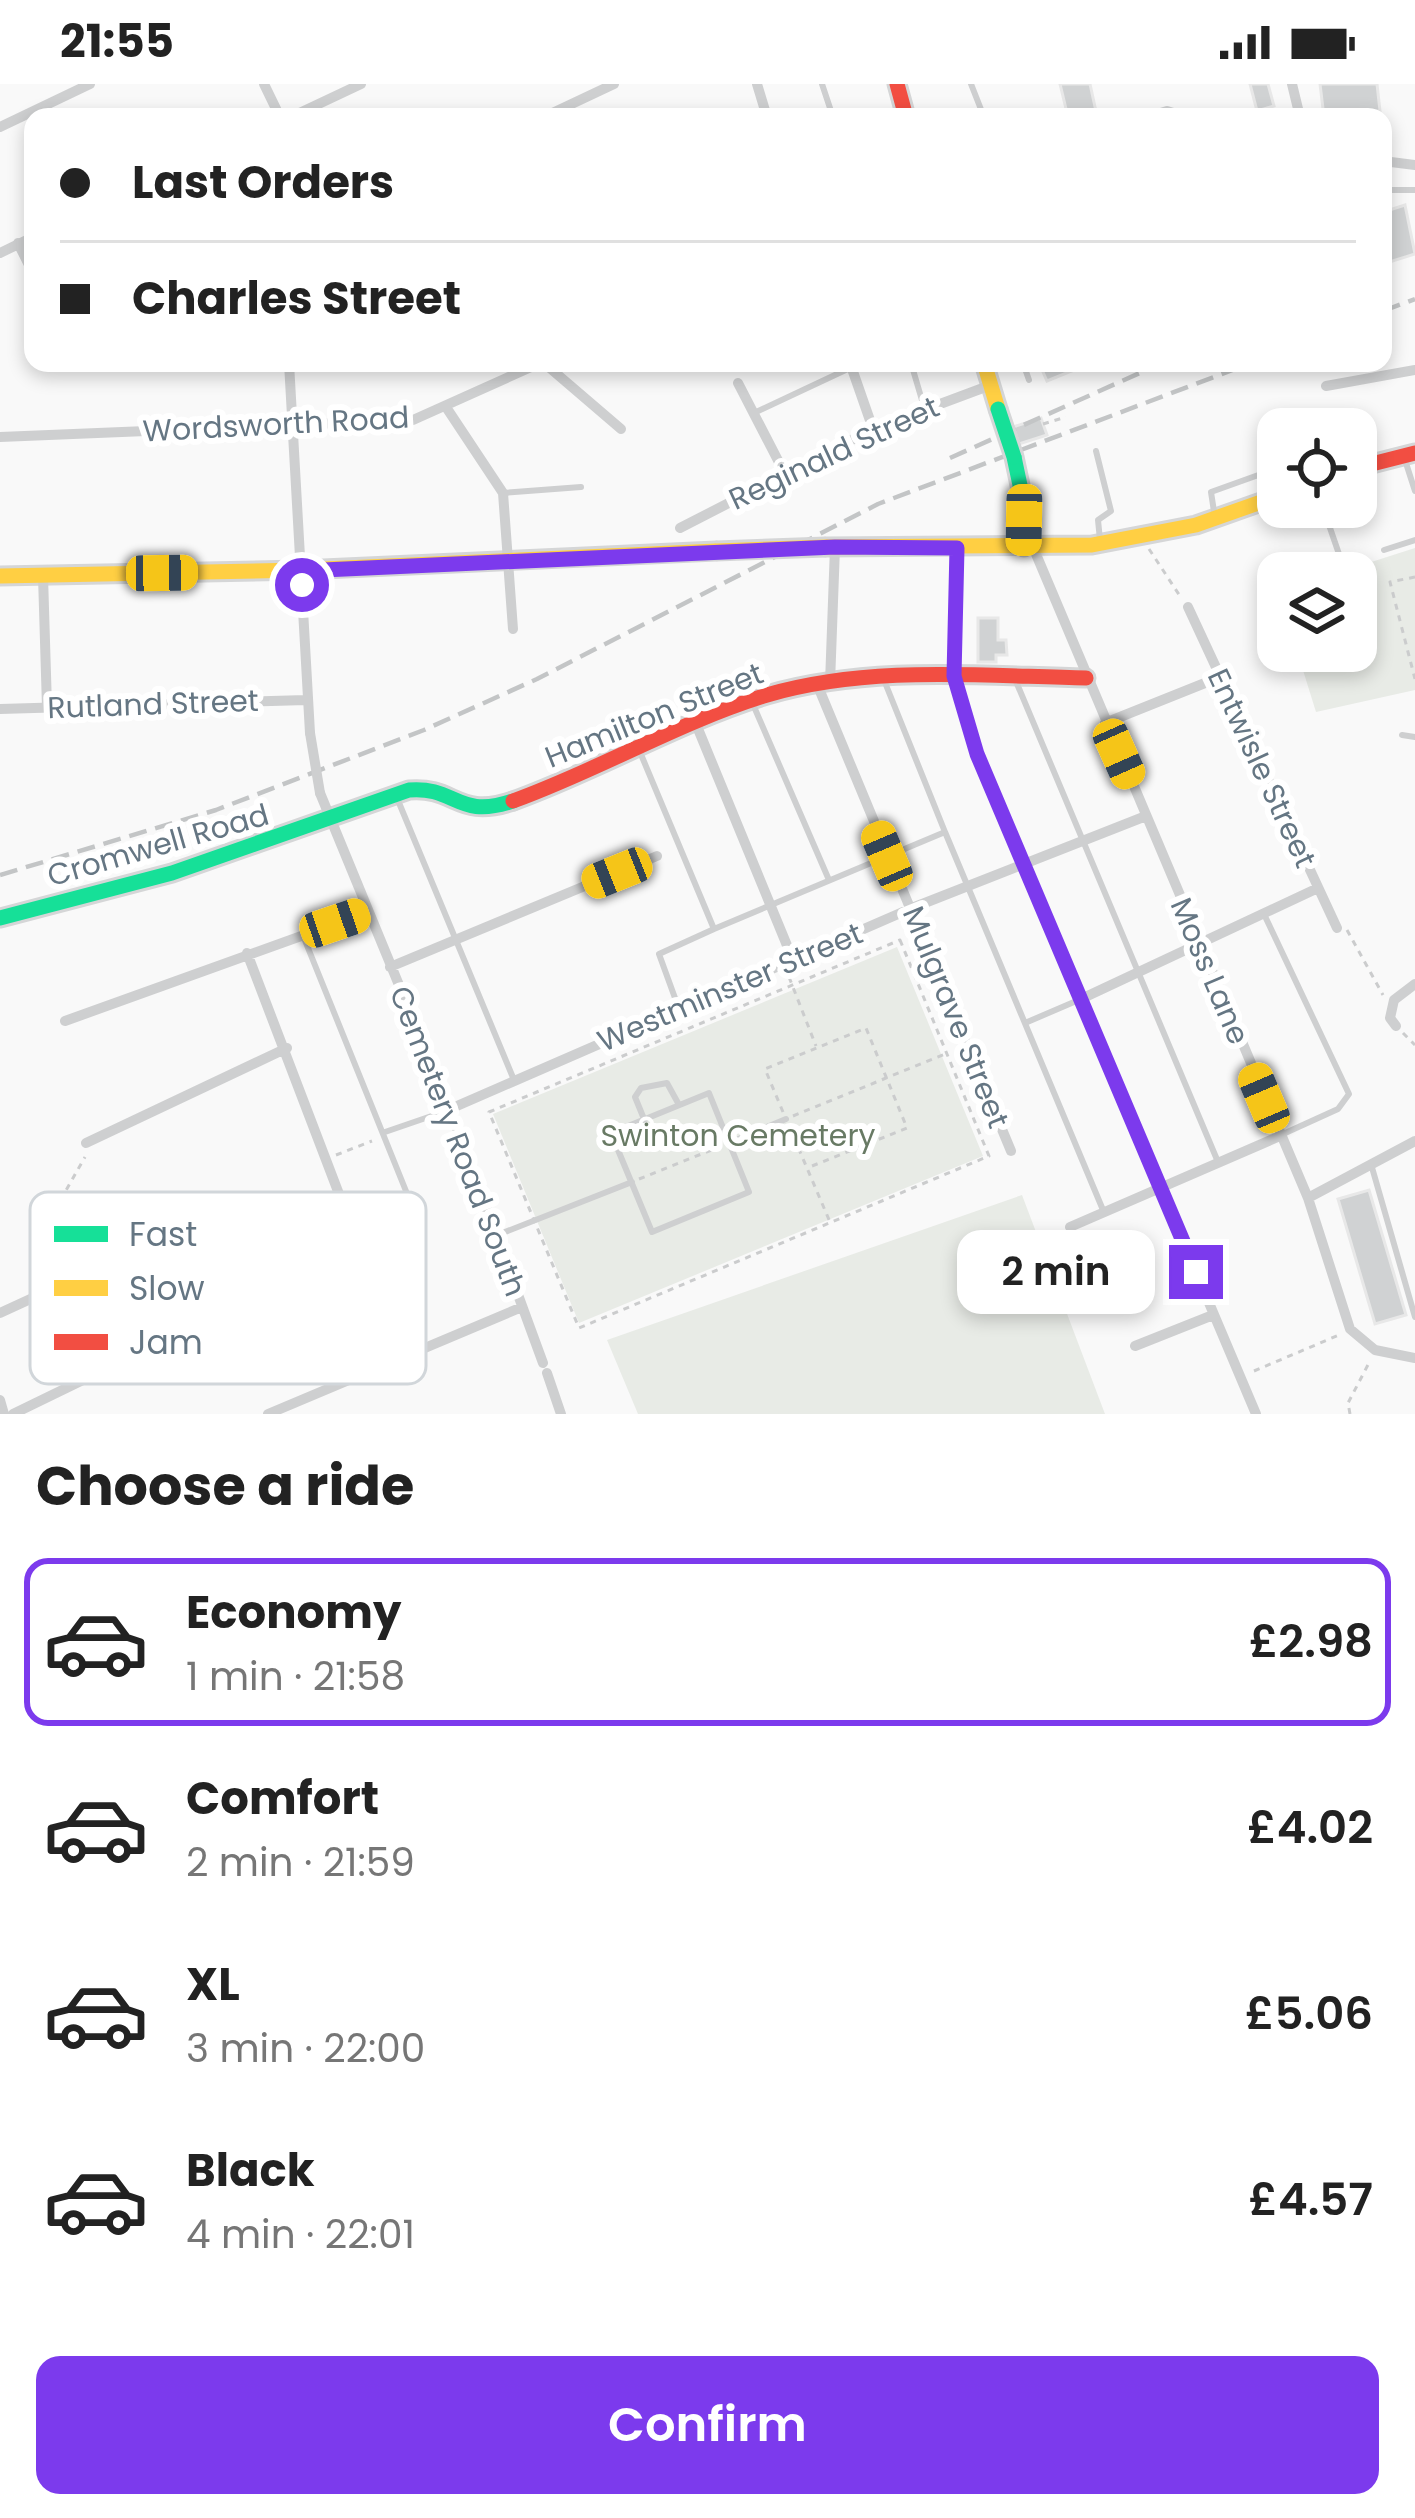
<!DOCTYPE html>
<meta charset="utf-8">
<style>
body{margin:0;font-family:Poppins,sans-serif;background:#f2f2f2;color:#222;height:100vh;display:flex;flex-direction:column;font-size:45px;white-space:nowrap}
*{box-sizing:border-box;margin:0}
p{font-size:39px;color:#767676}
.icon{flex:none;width:66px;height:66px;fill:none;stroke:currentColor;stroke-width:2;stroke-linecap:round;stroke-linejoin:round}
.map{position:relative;height:1330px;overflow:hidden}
.side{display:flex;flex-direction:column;background:#fff;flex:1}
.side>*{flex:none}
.hud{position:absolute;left:24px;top:24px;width:1368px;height:264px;border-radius:24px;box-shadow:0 6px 18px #0003;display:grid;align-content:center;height:264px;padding:0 36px;background:#fff}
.fabs{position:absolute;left:1257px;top:324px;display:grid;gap:24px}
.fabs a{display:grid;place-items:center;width:120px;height:120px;border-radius:24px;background:#fff;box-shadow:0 6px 18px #0003;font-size:60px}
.end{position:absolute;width:54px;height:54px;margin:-27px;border:15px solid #7c3aed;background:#fff;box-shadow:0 0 0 6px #fff}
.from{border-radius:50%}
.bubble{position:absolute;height:84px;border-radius:24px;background:#fff;box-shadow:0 6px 18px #0003;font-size:39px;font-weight:600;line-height:84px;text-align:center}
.car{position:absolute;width:36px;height:72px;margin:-36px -18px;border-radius:15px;box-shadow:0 0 9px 3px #0007;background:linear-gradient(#f5c518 24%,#345 0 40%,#f5c518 0 76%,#345 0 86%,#f5c518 0)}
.hud b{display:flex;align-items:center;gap:42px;height:114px;font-size:45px}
.hud b+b{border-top:3px solid #e0e0e0}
.hud i{width:30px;height:30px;background:#222}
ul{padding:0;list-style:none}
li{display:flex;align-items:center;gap:36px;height:168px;margin:0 24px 18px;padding:0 12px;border:6px solid transparent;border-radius:24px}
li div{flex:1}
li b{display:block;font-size:45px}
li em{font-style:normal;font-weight:600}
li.on{border-color:#7c3aed}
li>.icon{width:108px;height:108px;stroke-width:1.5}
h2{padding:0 36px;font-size:54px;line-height:144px}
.cta{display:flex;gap:24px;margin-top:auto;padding:24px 36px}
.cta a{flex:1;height:138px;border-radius:24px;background:#7c3aed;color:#fff;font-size:48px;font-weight:600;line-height:138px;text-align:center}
.status{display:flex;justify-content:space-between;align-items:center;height:84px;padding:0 60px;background:#fff;direction:ltr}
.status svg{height:33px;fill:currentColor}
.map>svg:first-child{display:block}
.green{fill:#e8ebe6}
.building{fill:#d0d2d3;stroke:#e8e8e8;stroke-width:3}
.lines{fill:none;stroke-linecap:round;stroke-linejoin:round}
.fast-casing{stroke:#d5d6d7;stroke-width:21}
.slow-casing{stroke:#d5d6d7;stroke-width:21}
.jam-casing{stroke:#d5d6d7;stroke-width:21}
.path{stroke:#cbcccd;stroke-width:3;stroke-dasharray:6 6;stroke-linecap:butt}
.lane{stroke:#cecfd0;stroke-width:6}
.street{stroke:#cecfd0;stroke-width:10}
.fast{stroke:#16e098;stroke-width:15}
.slow{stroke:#ffcf43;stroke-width:15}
.jam{stroke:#f24e42;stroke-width:15}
.rail{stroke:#c3c5c6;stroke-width:4.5;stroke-dasharray:18 9;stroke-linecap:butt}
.fast-bridge-casing{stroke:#d5d6d7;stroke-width:21;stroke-linecap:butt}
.slow-bridge-casing{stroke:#d5d6d7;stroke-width:21;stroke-linecap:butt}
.street-bridge{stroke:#cecfd0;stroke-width:10}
.fast-bridge{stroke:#16e098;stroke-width:15}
.slow-bridge{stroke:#ffcf43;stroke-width:15}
.route{stroke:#7c3aed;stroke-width:15}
.labels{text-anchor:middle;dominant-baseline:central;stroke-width:12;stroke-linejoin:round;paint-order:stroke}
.street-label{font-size:30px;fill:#657683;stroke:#fff}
.park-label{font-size:30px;fill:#687a64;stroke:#fff}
.key{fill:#fff;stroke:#d1d6da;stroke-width:3}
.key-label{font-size:33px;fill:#657683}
</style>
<div class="status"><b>21:55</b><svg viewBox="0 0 49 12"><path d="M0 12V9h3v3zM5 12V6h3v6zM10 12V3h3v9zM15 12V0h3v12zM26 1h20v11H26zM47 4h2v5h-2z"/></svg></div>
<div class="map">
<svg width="1415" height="1330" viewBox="0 0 1415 1330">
<rect width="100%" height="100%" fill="#f9f9f9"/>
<path class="green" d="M1415,464V606L1316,628L1297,567H1356V489H1337Z
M897,863L983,1072L579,1239L493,1030Z
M1022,1111L1105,1330H638L607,1256Z"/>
<path class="building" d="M1060,0H1090L1097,32L1068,33Z
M1250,0H1268L1274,22L1257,27Z
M1320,0H1377L1380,27L1324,33Z
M1405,121L1415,170L1383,180V128Z
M1039,279H1091L1047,297Z
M1041,334L1047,351L1019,360L1013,343Z
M978,534H998V556H1006L1007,571H996V578H978Z
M1369,1106L1406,1231L1375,1240L1338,1115Z"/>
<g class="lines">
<g class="fast-casing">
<path id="fast" d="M1014,373L1024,420V463
M0,834L172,789L409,706C456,702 457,736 513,717"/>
</g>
<g class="slow-casing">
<path id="slow" d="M984,279L998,325
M826,463L1092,461L1196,441L1278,412
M0,492L301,486L716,467"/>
</g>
<g class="jam-casing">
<path id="jam" d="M897,0L906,33
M1356,384L1415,369
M513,717C599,686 679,638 767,611C870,581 980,592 1086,594"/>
</g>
<path class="path" d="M1043,340L1066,333
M1149,465L1180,512
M1415,493L1390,498L1415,595
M1347,846L1383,911
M900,856L989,1072L579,1244L489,1028Z
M789,893L816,962
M1403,949L1415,961
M783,1028L765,985L866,944L907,1044L807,1084
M793,1032L945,970
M789,1042L830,1138
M336,1071L372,1057
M639,1095L719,1063
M48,1194L40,1152L85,1073
M1254,1287L1339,1251
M1350,1330L1348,1319L1370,1277"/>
<path class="lane" d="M822,0L833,33
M971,0L984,33
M1383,106H1415
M911,279L924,323
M1023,279L1029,296
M754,329L852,283
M1096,367L1111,427L1098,436L1100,456
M1405,376L1415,407
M503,409L581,403
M1331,423L1329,441L1340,473
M1215,434L1211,408L1278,384
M1384,466L1415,456
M1015,595L1218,1078
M884,596L945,748
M752,618L829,796
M1402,651L1415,653
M640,668L714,845L945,748L1103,1126
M397,714L514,996
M1263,828L1349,1010L1338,1025L1283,1050
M304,854L408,1112
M679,925L659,870L714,845
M1025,939L1081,915
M709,1009L749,1108L652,1148L611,1049Z
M644,1035L635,1013L641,1004L667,999L678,1019
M385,1048L449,1026
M729,1059L786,1035
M1371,1080L1415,1233
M495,1152L632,1098"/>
<path class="street" d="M264,0L280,33
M757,0L767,33
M1292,0L1300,33
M291,33L361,0
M544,33L614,0
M1148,33L1167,27L1186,33
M0,43L90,0
M1383,77L1415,81
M18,159L33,189
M0,169L33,153
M289,279L310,649
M544,279L621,345
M850,279L873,345
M738,299L785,390
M1326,302L1415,286
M446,323L503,409L513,545
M0,353L413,336L540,279
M680,444L873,345L991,301
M957,463L954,592L977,670L1256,1330
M1033,463L1308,1114L1350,1245L1375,1266L1415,1274
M43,492L47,623
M1188,523L1337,844
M830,599L835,463
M817,600L1011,1067
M0,625L306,616
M1105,639L1220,593
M696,640L793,876
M320,709L450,1025L543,1279
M247,869L402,1275
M390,883L657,772
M1081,915L1318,804
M65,937L368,828
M1396,942L1390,934L1394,916L1415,900
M450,1025L912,824L1146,732
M86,1059L287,964
M1308,1114L1415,1057
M1070,1143L1280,1052
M219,1219L361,1167
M0,1229L209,1133
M1135,1262L1213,1231
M547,1289L561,1330
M0,1316L4,1330
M13,1330L159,1259
M268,1330L522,1223"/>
<use href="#fast" class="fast"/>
<use href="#slow" class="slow"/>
<use href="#jam" class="jam"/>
<path class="rail" d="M1383,227L1415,215
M950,374L1162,279
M0,791L216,726L424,646L537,595L878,420L1251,279"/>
<g class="fast-bridge-casing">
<path id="fast-bridge" d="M998,325L1014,373"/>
</g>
<g class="slow-bridge-casing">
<path id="slow-bridge" d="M716,467L826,463"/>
</g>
<path class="street-bridge" d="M310,649L320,709"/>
<use href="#fast-bridge" class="fast-bridge"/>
<use href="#slow-bridge" class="slow-bridge"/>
</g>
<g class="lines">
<path class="route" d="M302,501L301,487L835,463L957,464L954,592L977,670L1196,1188"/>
</g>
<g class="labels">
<g class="street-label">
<text transform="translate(276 340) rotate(-3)">Wordsworth Road</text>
<text transform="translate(834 369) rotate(-25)">Reginald Street</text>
<text transform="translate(153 620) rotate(-2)">Rutland Street</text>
<text transform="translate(654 631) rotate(-22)">Hamilton Street</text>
<text transform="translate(1262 684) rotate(65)">Entwisle Street</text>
<text transform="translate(158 761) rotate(-16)">Cromwell Road</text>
<text transform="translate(1210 887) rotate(67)">Moss Lane</text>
<text transform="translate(730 903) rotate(-23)">Westminster Street</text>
<text transform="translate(956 933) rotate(68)">Mulgrave Street</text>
<text transform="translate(458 1057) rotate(69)">Cemetery Road South</text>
</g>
<g class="park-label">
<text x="738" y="1051">Swinton Cemetery</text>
</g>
</g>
<rect x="30" y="1108" width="396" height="192" rx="18" class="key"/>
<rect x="54" y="1142" width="54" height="16" fill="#16e098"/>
<rect x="54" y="1196" width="54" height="16" fill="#ffcf43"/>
<rect x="54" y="1250" width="54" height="16" fill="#f24e42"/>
<g class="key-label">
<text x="129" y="1162">Fast</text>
<text x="129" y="1216">Slow</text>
<text x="129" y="1270">Jam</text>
</g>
</svg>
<div class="fabs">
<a><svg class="icon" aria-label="locate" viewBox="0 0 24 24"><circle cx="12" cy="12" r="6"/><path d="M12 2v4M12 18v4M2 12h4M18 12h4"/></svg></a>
<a><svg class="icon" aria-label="layers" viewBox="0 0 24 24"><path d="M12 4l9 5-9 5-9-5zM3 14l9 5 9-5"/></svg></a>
</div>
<i class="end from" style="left:302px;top:501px"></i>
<i class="end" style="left:1196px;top:1188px"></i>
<div class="bubble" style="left:957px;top:1146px;width:198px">2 min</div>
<i class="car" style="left:1024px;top:436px;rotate:181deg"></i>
<i class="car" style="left:162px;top:489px;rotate:89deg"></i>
<i class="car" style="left:1119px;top:670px;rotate:156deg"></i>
<i class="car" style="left:887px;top:772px;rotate:337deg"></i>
<i class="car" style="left:617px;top:789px;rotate:248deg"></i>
<i class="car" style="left:335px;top:839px;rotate:71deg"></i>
<i class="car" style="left:1264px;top:1014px;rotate:337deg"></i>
<div class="hud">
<b><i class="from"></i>Last Orders</b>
<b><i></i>Charles Street</b>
</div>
</div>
<section class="side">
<h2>Choose a ride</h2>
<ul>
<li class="on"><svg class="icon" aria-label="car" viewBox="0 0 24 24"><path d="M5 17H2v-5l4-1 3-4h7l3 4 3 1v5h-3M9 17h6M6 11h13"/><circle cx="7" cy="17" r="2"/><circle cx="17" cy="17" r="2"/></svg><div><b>Economy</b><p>1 min · 21:58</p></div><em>£2.98</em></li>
<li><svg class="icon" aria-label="car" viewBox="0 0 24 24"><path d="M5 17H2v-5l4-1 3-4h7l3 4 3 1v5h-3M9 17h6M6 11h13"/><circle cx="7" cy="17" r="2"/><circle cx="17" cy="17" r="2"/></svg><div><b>Comfort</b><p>2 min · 21:59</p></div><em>£4.02</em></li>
<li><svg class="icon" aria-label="car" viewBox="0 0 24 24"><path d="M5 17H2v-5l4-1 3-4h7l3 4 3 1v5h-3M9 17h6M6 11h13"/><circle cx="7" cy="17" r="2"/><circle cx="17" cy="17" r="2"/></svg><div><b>XL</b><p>3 min · 22:00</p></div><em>£5.06</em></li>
<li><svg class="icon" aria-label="car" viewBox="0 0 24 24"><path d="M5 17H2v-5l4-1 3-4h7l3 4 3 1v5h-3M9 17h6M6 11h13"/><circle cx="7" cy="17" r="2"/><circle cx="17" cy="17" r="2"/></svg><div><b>Black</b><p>4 min · 22:01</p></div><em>£4.57</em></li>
</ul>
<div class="cta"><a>Confirm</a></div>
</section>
